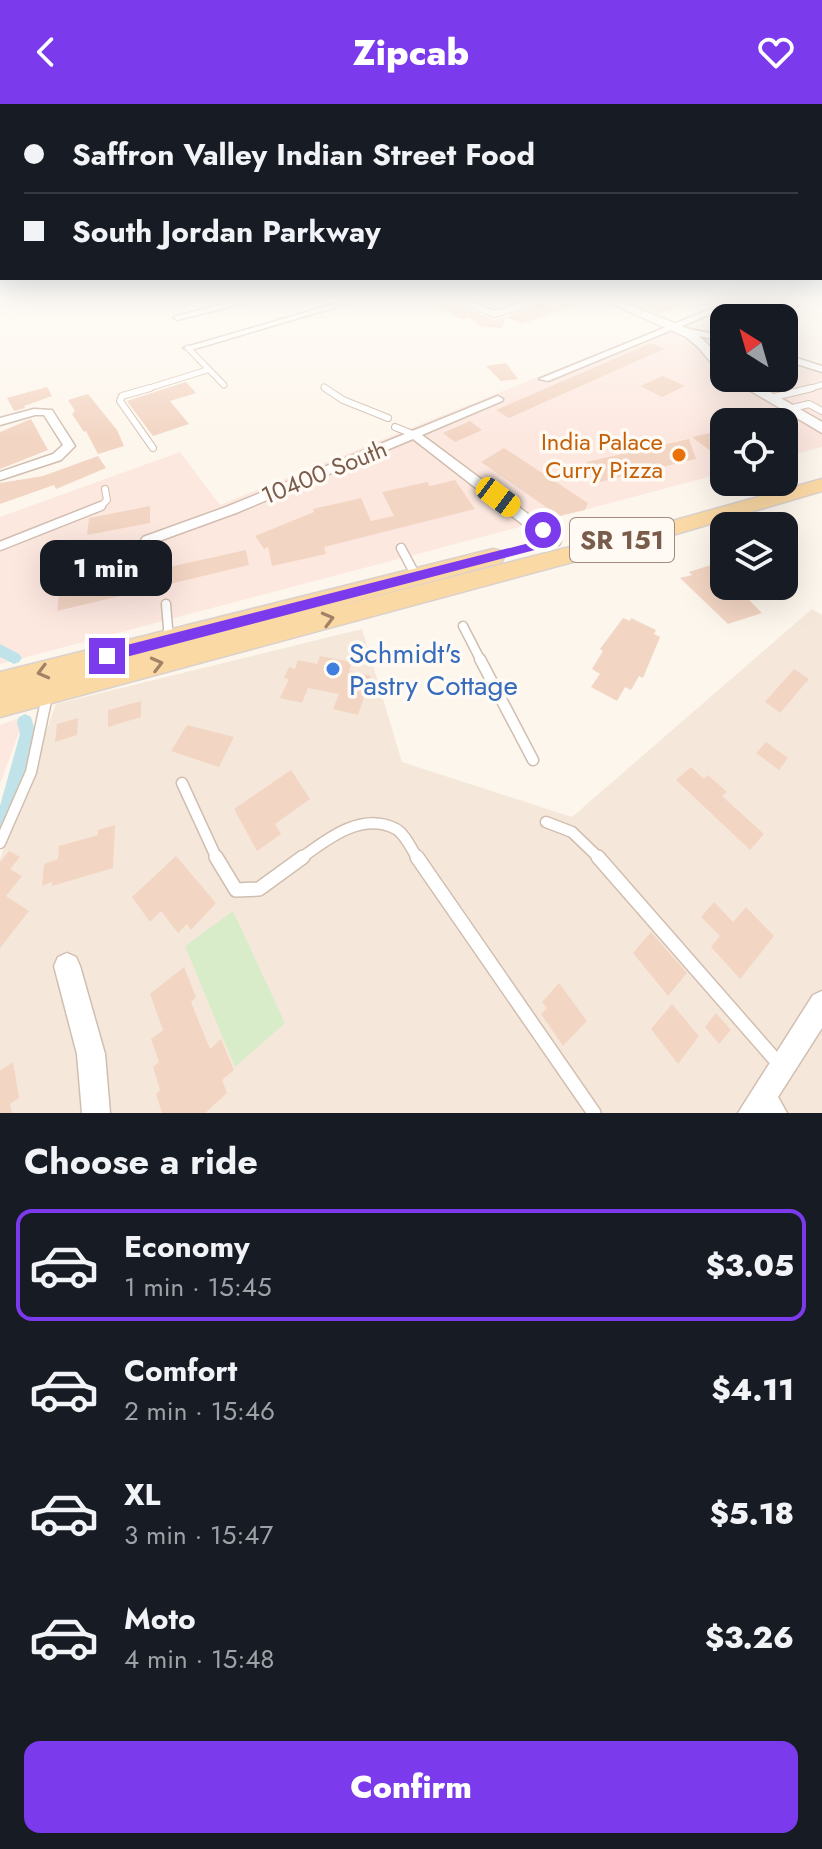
<!DOCTYPE html>
<meta charset="utf-8">
<style>
body{margin:0;font-family:Jost,sans-serif;background:#20242c;color:#f1f3f6;height:100vh;display:flex;flex-direction:column;font-size:30px;white-space:nowrap}
*{box-sizing:border-box;margin:0}
p{font-size:26px;color:#9ea1a6}
.icon{flex:none;width:44px;height:44px;fill:none;stroke:currentColor;stroke-width:2;stroke-linecap:round;stroke-linejoin:round}
.map{position:relative;height:1009px;overflow:hidden}
.sheet{display:flex;flex-direction:column;background:#171b24;flex:1}
.sheet>*{flex:none}
.banner{position:absolute;left:0px;top:0px;width:822px;height:176px;box-shadow:0 8px 32px #0002;display:grid;align-content:center;height:176px;padding:0 24px;background:#171b24}
.needle{width:52px;rotate:323deg}
.tools{position:absolute;left:710px;top:200px;display:grid;gap:16px}
.tools a{display:grid;place-items:center;width:88px;height:88px;border-radius:16px;background:#171b24;box-shadow:0 8px 32px #0002;font-size:40px}
.end{position:absolute;width:36px;height:36px;margin:-18px;border:10px solid #7c3aed;background:#fff;box-shadow:0 0 0 4px #fff}
.from{border-radius:50%}
.bubble{position:absolute;height:56px;border-radius:16px;background:#171b24;box-shadow:0 8px 32px #0002;font-size:26px;font-weight:800;line-height:56px;text-align:center}
.car{position:absolute;width:24px;height:48px;margin:-24px -12px;border-radius:10px;box-shadow:0 0 6px 2px #0007;background:linear-gradient(#f5c518 24%,#345 0 40%,#f5c518 0 76%,#345 0 86%,#f5c518 0)}
.banner b{display:flex;align-items:center;gap:28px;height:76px;font-size:30px}
.banner b+b{border-top:2px solid #363941}
.banner i{width:20px;height:20px;background:#f1f3f6}
ul{padding:0;list-style:none}
li{display:flex;align-items:center;gap:24px;height:112px;margin:0 16px 12px;padding:0 8px;border:4px solid transparent;border-radius:16px}
li div{flex:1}
li b{display:block;font-size:30px}
li em{font-style:normal;font-weight:800}
li.active{border-color:#7c3aed}
li>.icon{width:72px;height:72px;stroke-width:1.5}
h2{padding:0 24px;font-size:36px;line-height:96px}
.cta{display:flex;gap:16px;margin-top:auto;padding:16px 24px}
.cta a{flex:1;height:92px;border-radius:16px;background:#7c3aed;color:#fff;font-size:32px;font-weight:800;line-height:92px;text-align:center}
header{display:flex;justify-content:space-between;align-items:center;height:104px;padding:0 24px;background:#7c3aed;color:#fff;font-size:36px;font-weight:800}
.map>svg:first-child{display:block}
.residential{fill:#f5e8da}
.commercial{fill:#fde8e0}
.green{fill:#d8ecc9}
.lines{fill:none;stroke-linecap:round;stroke-linejoin:round}
.canal{fill:#bfe3e8;fill-rule:evenodd}
.building{fill:#f3d5c3}
.lane-far4-casing{stroke:#d1beb0;stroke-width:7}
.lane-far3-casing{stroke:#d1beb0;stroke-width:8}
.lane-far2-casing{stroke:#d1beb0;stroke-width:11}
.lane-far1-casing{stroke:#d1beb0;stroke-width:13}
.lane-casing{stroke:#d1beb0;stroke-width:16}
.street-casing{stroke:#d1beb0;stroke-width:3}
.secondary-casing{stroke:#d6c0b0;stroke-width:3}
.primary-casing{stroke:#dad1cd;stroke-width:3}
.lane-far4{stroke:#fff;stroke-width:5}
.lane-far3{stroke:#fff;stroke-width:6}
.lane-far2{stroke:#fff;stroke-width:8}
.lane-far1{stroke:#fff;stroke-width:10}
.lane{stroke:#fff;stroke-width:13}
.street{fill:#fff;fill-rule:evenodd}
.secondary{fill:#fff;fill-rule:evenodd}
.primary{fill:#fbd9a5;fill-rule:evenodd}
.oneway{stroke:#a18267}
.route{fill:#7c3aed}
.food-dot{fill:#e8710a;stroke:#fffaf3;stroke-width:3}
.shop-dot{fill:#3f7fe0;stroke:#fffaf3;stroke-width:3}
.labels{text-anchor:middle;dominant-baseline:central;stroke-width:7;stroke-linejoin:round;paint-order:stroke}
.far-food-label{font-size:24px;fill:#c56008;stroke:#fffaf3;text-anchor:end}
.far-street-label{font-size:24px;fill:#7a5c4d;stroke:#fffaf3}
.shield{fill:#fffaf3;stroke:#a28b7f;stroke-width:2}
.shield-label{font-size:26px;font-weight:bold;fill:#7a5c4d}
.shop-label{font-size:28px;fill:#366cbe;stroke:#fffaf3;text-anchor:start}
</style>
<header><svg class="icon" aria-label="back" viewBox="0 0 24 24"><path d="M15 5l-7 7 7 7"/></svg>Zipcab<svg class="icon" aria-label="heart" viewBox="0 0 24 24"><path d="M12 20l-8-8c-3-5 5-10 8-4 3-6 11-1 8 4z"/></svg></header>
<div class="map">
<svg width="822" height="1009" viewBox="0 0 822 1009">
<rect width="100%" height="100%" fill="#fdf6ec"/>
<path class="residential" d="M812,505L822,511V1009H0V755L56,600L362,525L402,658L572,713Z"/>
<path class="commercial" d="M672,219L724,236V274H784V256L822,269V343L784,353V318H724V369L0,560V413L180,348L220,401Z
M25,612L0,680V621Z"/>
<path class="green" d="M233,807L285,919L235,963L185,842Z"/>
<g class="lines">
<path class="canal" d="M0,540L19,550L22,554L19,558L14,560L0,553Z
M25,610L31,613L36,630L20,702L7,725L0,727V702L20,630L17,618L19,613Z"/>
</g>
<path class="building" d="M467,193H527L495,204Z
M561,193H575L573,202L522,220L506,213L544,200L558,207Z
M671,193L691,199L658,209L645,204Z
M447,194L493,216L505,213L504,220L502,224L480,222L468,213L462,215L431,199Z
M651,239L664,245L509,314L496,306Z
M506,259L518,275L501,277L486,262Z
M663,272L685,282L662,293L640,282Z
M186,278L196,289L170,297L189,320L153,332L127,297Z
M47,283L52,292L24,302L25,304L14,307L7,294Z
M88,290L117,326L124,342L98,350L86,327L84,328L72,310L75,307L68,296Z
M31,315L48,346L0,365V328Z
M470,317L482,326L455,338L443,329Z
M724,326V345L712,348L692,333Z
M689,335L696,355L604,377L600,378L591,368H595L586,358Z
M504,344L588,399L585,406L559,412L481,358Z
M98,352L106,364L56,385L54,381L0,400V379L43,372Z
M455,376L475,405L324,443L326,450L272,462L268,443L264,445L255,432L314,408L313,405L361,394L371,417L394,412L382,388L427,378L430,382Z
M150,402V419L87,431L89,414Z
M246,446L249,461L57,507L59,489L74,484Z
M711,461L713,464L724,461V482H735L762,509L728,520L680,474L692,471L689,468Z
M623,514L630,517L631,514L656,526L654,530L660,533L643,574L639,572L631,586L625,583L617,597L591,583L600,570L592,565L603,547L600,545Z
M320,552L352,558L349,567L371,572L358,611L333,605L339,590L308,584L302,599L280,594L289,575L284,574L289,563L295,565L298,556L317,560Z
M794,565L809,575L780,609L765,598Z
M141,597V613L108,623V606Z
M78,614L77,631L55,638L57,620Z
M187,621L234,633L219,663L171,647Z
M766,638L788,654L779,666L756,649Z
M691,663L704,675L708,671L727,688L722,692L764,730L750,746L676,676Z
M291,666L310,695L275,720L281,730L257,747L234,705Z
M115,721L113,764L52,782V778L42,782L44,760L58,755L59,742L98,731V726Z
M9,747L20,753L10,765L22,772L6,792L29,807L0,844V758Z
M176,752L216,799L191,826L187,820L178,829L161,807L150,818L132,793Z
M714,798L733,818L746,803L774,832L740,875L711,843L720,832L701,813Z
M651,828L687,869L668,892L633,849Z
M184,863L196,893L191,898L210,945L221,935L234,966L222,976L227,989L205,1009H162L156,990L160,986L153,963L159,958L151,935L163,926L150,890Z
M559,879L587,917L563,942L541,910L547,904L542,898Z
M672,900L699,932L678,960L651,925Z
M716,909L731,926L719,940L705,923Z
M13,958L19,994L10,1000L12,1009H0V967Z"/>
<g class="lines">
<g class="lane-far4-casing">
<path id="lane-far4" d="M188,244L224,281
M324,283L328,286
M143,286L207,266
M804,286L822,281"/>
</g>
<g class="lane-far3-casing">
<path id="lane-far3" d="M150,284L122,292L120,297L153,344
M325,284L343,296L388,314
M770,294L812,284
M789,305L809,300L822,307
M395,323L415,331
M756,378L762,382
M99,404L107,396L105,385"/>
</g>
<g class="lane-far2-casing">
<path id="lane-far2" d="M0,442L101,402
M401,444L417,474
M166,500L169,536
M463,522L481,557"/>
</g>
<g class="lane-far1-casing">
<path id="lane-far1" d="M480,555L533,656
M182,679L217,755
M546,718L572,728L600,755
M0,739L31,668L47,592
M300,755C327,735 362,707 396,725C405,730 412,746 418,755"/>
</g>
<g class="lane-casing">
<path id="lane" d="M216,753L236,786L259,785L303,753
M417,753L594,1009
M598,753L779,960"/>
</g>
<g class="street-casing">
<path id="street" d="M250,193H254V197L177,216L173,213Z
M358,193H370L191,246L183,244Z
M450,193H460L495,207L537,193H545L541,199L494,213Z
M638,193H649L625,203L618,201Z
M740,193H750L680,223L724,232V238L679,227V223L548,277L539,275Z
M784,250L822,262V268L784,256Z
M498,292L503,295L502,297L422,331L559,433L561,437L559,441H549L413,335L236,409L148,441L141,436L143,433L226,403Z
M34,305L52,306L75,342L61,356L0,376V368L53,350L63,341L44,311H35L0,321V314Z
M67,849L76,853L80,862L105,950L110,1009H82L77,950L54,862L58,853Z
M822,887V924L778,993L787,1009H738L813,891Z"/>
</g>
<g class="secondary-casing">
<path id="secondary" d="M596,193H610L694,227L724,256V269L719,268L699,244L686,233Z
M729,274H746L822,318V329Z"/>
</g>
<g class="primary-casing">
<path id="primary" d="M822,375V387L676,430L0,613V568L493,445L501,447L504,453L501,459L493,461L311,509L676,416Z"/>
</g>
<use href="#lane-far4" class="lane-far4"/>
<use href="#lane-far3" class="lane-far3"/>
<use href="#lane-far2" class="lane-far2"/>
<use href="#lane-far1" class="lane-far1"/>
<use href="#lane" class="lane"/>
<use href="#street" class="street"/>
<use href="#secondary" class="secondary"/>
<use href="#primary" class="primary"/>
</g>
<defs><path id="oneway-chevron" d="M-2-3.5L2.5 0L-2 3.5" fill="none" stroke-width="1.6" stroke-linecap="round" stroke-linejoin="round" transform="scale(2)"/></defs>
<g class="oneway">
<use href="#oneway-chevron" transform="translate(328 515) rotate(-15)"/>
<use href="#oneway-chevron" transform="translate(157 560) rotate(-14)"/>
<use href="#oneway-chevron" transform="translate(43 568) rotate(165)"/>
</g>
<linearGradient id="sky" x2="0" y2="1"><stop stop-color="#97c7e8"/><stop offset="0.58" stop-color="#fefbf6"/><stop offset="1" stop-color="#fefbf6" stop-opacity="0"/></linearGradient>
<rect width="822" height="334" fill="url(#sky)"/>
<path class="route" d="M539,424H547L558,434V440L107,558L100,552L107,546L545,435L538,426Z"/>
<circle class="food-dot" cx="679" cy="351" r="8"/>
<circle class="shop-dot" cx="333" cy="565" r="8"/>
<g class="labels">
<g class="far-food-label">
<text x="663" y="337">India Palace<tspan x="663" dy="28">Curry Pizza</tspan></text>
</g>
<g class="far-street-label">
<text transform="translate(324 368) rotate(-22)">10400 South</text>
</g>
<rect class="shield" x="570" y="414" width="104" height="44" rx="6"/>
<g class="shield-label">
<text x="622" y="436">SR 151</text>
</g>
<g class="shop-label">
<text x="349" y="549">Schmidt's<tspan x="349" dy="32">Pastry Cottage</tspan></text>
</g>
</g>
</svg>
<div class="tools">
<a><svg class="needle" viewBox="-14 -14 28 28"><path d="M0-13l5 13h-10z" fill="#e53935"/><path d="M0 13l5-13h-10z" fill="#9ea1a6"/></svg></a>
<a><svg class="icon" aria-label="locate" viewBox="0 0 24 24"><circle cx="12" cy="12" r="6"/><path d="M12 2v4M12 18v4M2 12h4M18 12h4"/></svg></a>
<a><svg class="icon" aria-label="layers" viewBox="0 0 24 24"><path d="M12 4l9 5-9 5-9-5zM3 14l9 5 9-5"/></svg></a>
</div>
<i class="end from" style="left:543px;top:426px"></i>
<i class="end" style="left:107px;top:552px"></i>
<div class="bubble" style="left:40px;top:436px;width:132px">1 min</div>
<i class="car" style="left:498px;top:393px;rotate:127deg"></i>
<div class="banner">
<b><i class="from"></i>Saffron Valley Indian Street Food</b>
<b><i></i>South Jordan Parkway</b>
</div>
</div>
<section class="sheet">
<h2>Choose a ride</h2>
<ul>
<li class="active"><svg class="icon" aria-label="car" viewBox="0 0 24 24"><path d="M5 17H2v-5l4-1 3-4h7l3 4 3 1v5h-3M9 17h6M6 11h13"/><circle cx="7" cy="17" r="2"/><circle cx="17" cy="17" r="2"/></svg><div><b>Economy</b><p>1 min · 15:45</p></div><em>$3.05</em></li>
<li><svg class="icon" aria-label="car" viewBox="0 0 24 24"><path d="M5 17H2v-5l4-1 3-4h7l3 4 3 1v5h-3M9 17h6M6 11h13"/><circle cx="7" cy="17" r="2"/><circle cx="17" cy="17" r="2"/></svg><div><b>Comfort</b><p>2 min · 15:46</p></div><em>$4.11</em></li>
<li><svg class="icon" aria-label="car" viewBox="0 0 24 24"><path d="M5 17H2v-5l4-1 3-4h7l3 4 3 1v5h-3M9 17h6M6 11h13"/><circle cx="7" cy="17" r="2"/><circle cx="17" cy="17" r="2"/></svg><div><b>XL</b><p>3 min · 15:47</p></div><em>$5.18</em></li>
<li><svg class="icon" aria-label="car" viewBox="0 0 24 24"><path d="M5 17H2v-5l4-1 3-4h7l3 4 3 1v5h-3M9 17h6M6 11h13"/><circle cx="7" cy="17" r="2"/><circle cx="17" cy="17" r="2"/></svg><div><b>Moto</b><p>4 min · 15:48</p></div><em>$3.26</em></li>
</ul>
<div class="cta"><a>Confirm</a></div>
</section>
